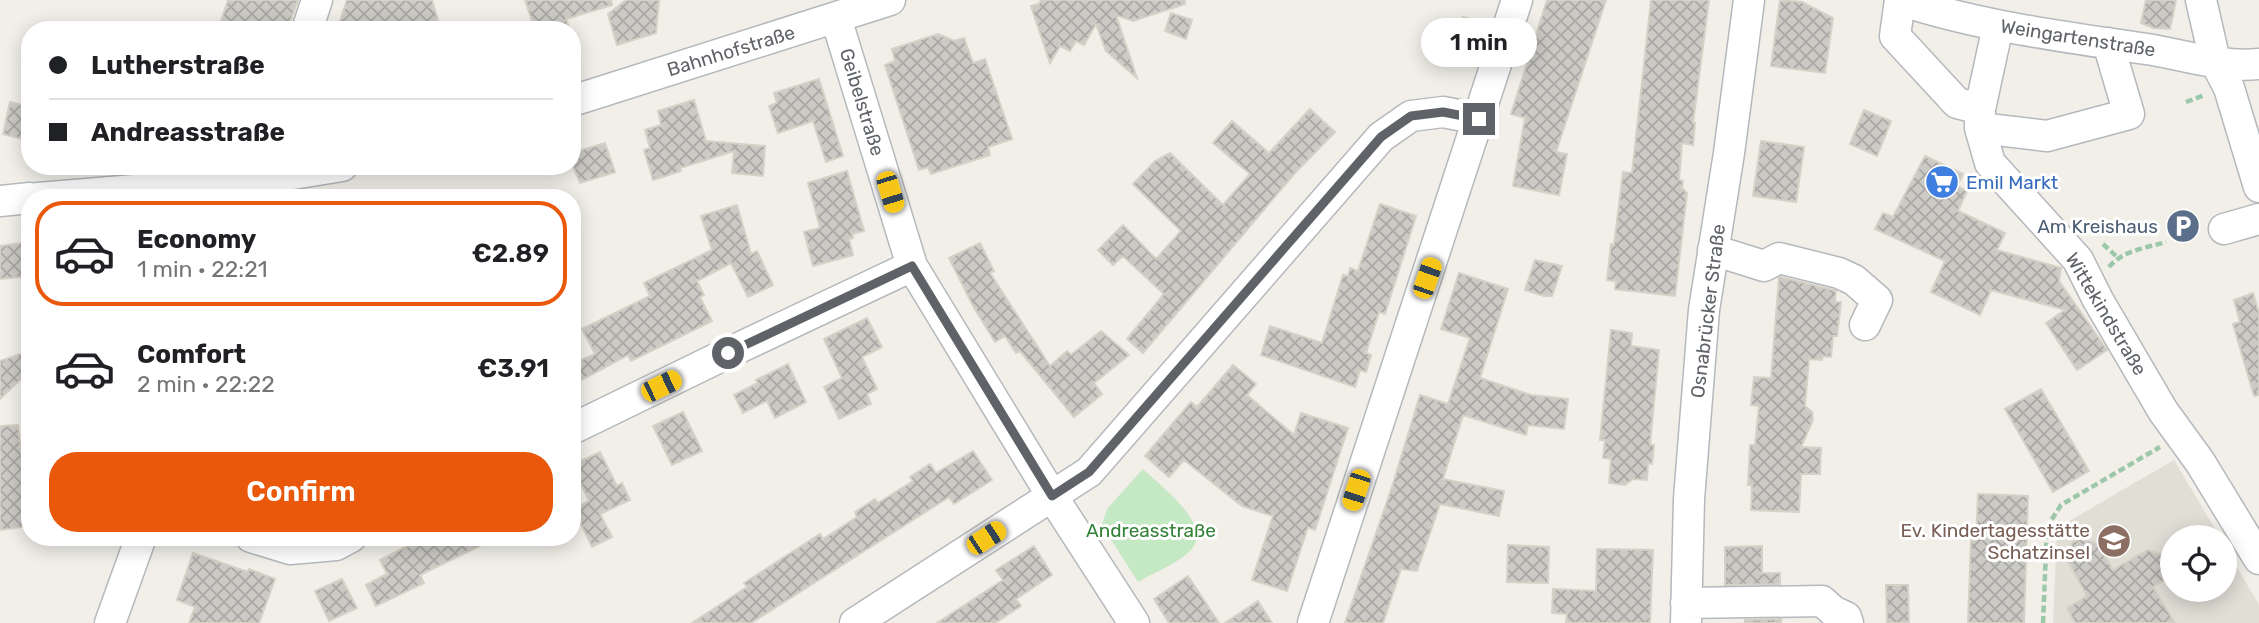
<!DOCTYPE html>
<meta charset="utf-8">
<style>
body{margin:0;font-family:Rubik,sans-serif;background:#f6f6f6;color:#202124;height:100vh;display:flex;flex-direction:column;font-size:26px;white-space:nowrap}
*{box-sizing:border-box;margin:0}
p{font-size:23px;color:#757577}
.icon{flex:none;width:38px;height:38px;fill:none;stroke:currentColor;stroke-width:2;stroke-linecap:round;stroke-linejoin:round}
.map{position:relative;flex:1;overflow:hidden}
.details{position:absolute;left:21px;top:189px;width:560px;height:357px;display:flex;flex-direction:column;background:#fff;border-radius:28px;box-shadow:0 4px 18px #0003}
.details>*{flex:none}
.top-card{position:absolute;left:21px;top:21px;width:560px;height:154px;border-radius:28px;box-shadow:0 4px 18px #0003;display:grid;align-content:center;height:154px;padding:0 28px;background:#fff}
.buttons{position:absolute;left:2160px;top:525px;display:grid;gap:14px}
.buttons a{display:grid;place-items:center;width:77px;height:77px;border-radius:50%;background:#fff;box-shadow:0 4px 18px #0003;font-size:35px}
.end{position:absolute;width:32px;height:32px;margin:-16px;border:9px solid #5f6368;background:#fff;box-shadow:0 0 0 4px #fff}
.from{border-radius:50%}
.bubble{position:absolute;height:49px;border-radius:24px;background:#fff;box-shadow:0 4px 18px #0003;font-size:23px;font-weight:600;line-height:49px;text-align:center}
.car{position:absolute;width:21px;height:42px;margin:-21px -10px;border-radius:9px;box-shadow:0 0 5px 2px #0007;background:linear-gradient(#f5c518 24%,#345 0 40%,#f5c518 0 76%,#345 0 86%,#f5c518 0)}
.top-card b{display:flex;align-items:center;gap:24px;height:66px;font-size:26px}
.top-card b+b{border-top:2px solid #e0e0e0}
.top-card i{width:18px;height:18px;background:#202124}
ul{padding:12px 0 0;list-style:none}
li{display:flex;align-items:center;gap:21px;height:105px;margin:0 14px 10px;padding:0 14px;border:4px solid transparent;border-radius:28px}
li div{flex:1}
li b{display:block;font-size:26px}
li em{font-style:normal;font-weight:600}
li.on{border-color:#ea580c}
li>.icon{width:63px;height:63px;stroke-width:1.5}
.button{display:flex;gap:14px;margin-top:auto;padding:14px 28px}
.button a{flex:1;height:80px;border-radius:28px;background:#ea580c;color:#fff;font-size:28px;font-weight:600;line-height:80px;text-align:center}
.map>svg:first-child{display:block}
.education{fill:#e1ded6}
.green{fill:#c5e8c5}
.building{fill:url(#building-cross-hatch);stroke:#d6d1c6;stroke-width:2}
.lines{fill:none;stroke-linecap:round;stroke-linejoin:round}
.minor-casing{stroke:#b5b8bc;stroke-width:33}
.path{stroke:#9cc7a9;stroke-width:4.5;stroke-dasharray:7 3.5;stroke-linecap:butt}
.minor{stroke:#fff;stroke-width:30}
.route{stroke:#5f6368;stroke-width:9}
.labels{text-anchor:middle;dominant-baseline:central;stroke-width:6;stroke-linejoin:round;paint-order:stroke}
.street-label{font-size:19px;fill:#5f6368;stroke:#fff}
.shop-label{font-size:19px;fill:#366cbe;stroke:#fff;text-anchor:start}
.service-label{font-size:19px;fill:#4e5e75;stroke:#fff;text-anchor:end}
.park-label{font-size:19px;fill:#348238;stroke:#fff}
.education-label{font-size:19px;fill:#785e54;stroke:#fff;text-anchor:end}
</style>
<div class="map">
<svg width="2259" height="623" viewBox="0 0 2259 623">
<defs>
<pattern id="building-cross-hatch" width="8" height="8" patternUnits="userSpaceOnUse" patternTransform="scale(1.75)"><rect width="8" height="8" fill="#cccac5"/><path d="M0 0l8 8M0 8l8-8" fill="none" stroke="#a9a8a4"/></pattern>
</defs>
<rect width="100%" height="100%" fill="#f1efe8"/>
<path class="education" d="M2174,460L2220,537H2172V590H2224V545L2259,605V623H2053L2057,528Z"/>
<path class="green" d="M1143,469C1159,485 1216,526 1190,551C1178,563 1153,573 1138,582L1102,525L1107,509Z"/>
<path class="building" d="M228,0H298L287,30H218Z
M347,0H432L441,30H337Z
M525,0H611L612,5L566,19L570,30H535Z
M626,0H659L656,33L617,45L608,14Z
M1041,0H1185V4L1133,21L1116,15L1137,78L1106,51L1096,24L1084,45L1076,41L1070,51L1060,46L1050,63L1031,6L1039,4Z
M1547,0H1606L1556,152L1567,154L1559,195L1513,186L1525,118L1511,114Z
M1651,0H1709L1693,123H1695L1693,145L1682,143L1679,180L1683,181L1682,188L1687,193L1675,296L1615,289L1616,281L1607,280L1611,244L1614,245L1623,172L1632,173Z
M1780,0L1802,2L1833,18L1825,73L1771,66Z
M2146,0H2176L2170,29L2153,28L2141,23Z
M1171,13L1192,20L1186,39L1165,31Z
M1463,17L1483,23L1477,46L1456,40Z
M938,34L954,41L964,38L973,63L985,59L1012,139L988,147L990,155L931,174L928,167L919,170L885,65L895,61L892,49Z
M819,79L843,156L826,162L813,121L778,133L769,106L777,103L774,93Z
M694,100L706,141L765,146L763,176L732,173L734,151L680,168L681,171L653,180L644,150L650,148L645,130L661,125L658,111Z
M10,102L30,107V141L3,134Z
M1310,109L1335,132L1294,174L1143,353L1127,339L1164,294L1123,256L1113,265L1098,250L1123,225L1156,259L1181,231L1133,184L1155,161L1170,153L1223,205L1250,174L1213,143L1232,121L1269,153Z
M1864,110L1891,121L1877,156L1850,144Z
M1761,141L1804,147L1796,202L1753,196Z
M605,143L615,172L580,183L572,164V153Z
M1925,156L1963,174L1957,186L1967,191L1958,211L2005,233L1997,250L2061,268L2059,281L2107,350L2077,370L2046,323L2065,310L1991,290L1980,315L1931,292L1945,261L1875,229L1883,213L1893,217Z
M847,171L864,231L852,234L853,238L849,239L853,255L813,266L804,232L820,228L808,183Z
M1380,204L1416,216L1385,314L1379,312L1366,353L1371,355L1366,372L1360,370L1355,387L1261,355L1270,326L1322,343L1343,275L1348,276L1350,268L1358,271Z
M737,205L751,254L757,251L773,285L748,297L731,263L697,281L704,295L700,297L712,321L631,361L628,355L572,385V364L595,354L582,329L650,296L644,283L712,250L701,216Z
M30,242V276L0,279V246Z
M980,243L994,271L990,273L1050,366L1067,351L1071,355L1101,331L1129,355L1094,383L1102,394L1074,417L1020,351L1016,353L1005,336L995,342L973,306L949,258Z
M1535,260L1562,266L1552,296H1544L1525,290Z
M1459,273L1508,289L1480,378L1531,395L1568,399L1564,429L1528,425L1526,435L1463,415L1443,479L1504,491L1499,516L1440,504L1417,571L1401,569L1383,623H1345L1392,487L1420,395L1448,404L1470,338L1441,329Z
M1781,277L1833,290L1836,291L1835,302H1841L1837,336H1833L1831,357L1823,356L1822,360L1809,359L1805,406L1812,412L1813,420L1801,447L1821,448L1820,474H1801L1799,512L1751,510L1752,485H1748L1750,445H1755L1759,406L1751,405L1754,377L1771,378L1779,278Z
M2253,293L2259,313V395L2254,396L2233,324L2240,322L2234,300Z
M867,318L882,347L862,357L877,389L867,394L871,404L839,419L824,387L842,378L824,339Z
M1611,330L1632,333L1631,346L1659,350L1650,445H1654L1652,464L1648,463L1647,480L1633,479L1625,485L1609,483L1611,459L1603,458L1605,440H1600Z
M29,351L26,377L19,381L0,399V361Z
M788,364L806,402L775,418L767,401L743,413L734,395L758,383L756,380Z
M1233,365L1256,384L1247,395L1294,435L1301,413L1348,428L1315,530L1308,527L1287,591L1252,580L1273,516L1242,506L1184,460L1169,477L1145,456L1191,402L1197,407Z
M2041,389L2089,471L2053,492L2005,409Z
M683,412L702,451L672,465L653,426Z
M18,425L30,526L0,530V426Z
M973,451L992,480L954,504L949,497L751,623H692L747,587L744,583L792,552L820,534L823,539L857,517L855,512L875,499L878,503L913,481L910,477L930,464L936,473Z
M600,452L617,486L622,483L630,500L600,514L612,537L592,547L581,524L578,525L572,515V510L589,501L572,465Z
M1978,494L2028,496L2024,623H1968L1971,540H1976Z
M425,537H498L420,575L424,583L376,606L366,585L387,574L380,560Z
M2079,539L2097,543L2113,570L2147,550L2165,555L2169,563L2165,580L2153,587L2175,623H2075L2067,608L2087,596L2067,560L2072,543Z
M1508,545L1549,547L1548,583L1507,582Z
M1034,546L1052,575L1016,599L1021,606L995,623H937L1003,580L996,570Z
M1762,546V573H1780V584L1725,585V547Z
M1597,549L1653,550L1650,623H1566L1567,614L1552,613L1553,589L1596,591Z
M193,553L248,572L249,569L275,579L259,623H189L195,607L177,600Z
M1188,576L1219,623H1169L1154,599Z
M342,579L357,608L329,621L315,591Z
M1886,585H1908L1909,623H1887Z
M1258,601L1272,623H1225Z
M1781,619V623H1745V620Z"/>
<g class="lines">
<g class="minor-casing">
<path id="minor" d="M1900,0C1981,27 2068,37 2153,50C2187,56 2225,68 2259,64
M1900,0L1895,36L1957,103L1980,109
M2201,0L2215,61L2229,88L2259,187
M836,18L912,266L1052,496L1134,623
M1998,26L1980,109V128L1990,163L2078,260L2098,300L2163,411L2200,462L2259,559
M307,30L317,0
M572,101L890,0
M1980,128L2047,136L2129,114L2108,43
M38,198L256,180L342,166
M0,201L30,198
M2224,229L2259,219
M1713,250L1764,266L1779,258L1839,273L1854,280L1877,300L1865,325
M572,429L728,353L912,266
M251,537L290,549L336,545L351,537
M1686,603L1822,601L1833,611L1846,617L1848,623
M110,623L141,537
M855,623L1089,472L1381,137L1411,116L1443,112L1479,119
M1313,623L1517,0
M1686,623L1689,499L1704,310L1729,153L1749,0"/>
</g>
<path class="path" d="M2186,102L2205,95
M2103,244L2117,257
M2109,267C2123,250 2146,248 2166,242
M2043,623L2047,527L2061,505L2160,447"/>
<use href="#minor" class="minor"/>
</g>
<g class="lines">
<path class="route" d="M728,353L912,266L1052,496L1089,472L1381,137L1411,116L1443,112L1479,119"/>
</g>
<defs>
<g id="supermarket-disc" transform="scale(1.75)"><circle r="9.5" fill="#3f7fe0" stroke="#fff"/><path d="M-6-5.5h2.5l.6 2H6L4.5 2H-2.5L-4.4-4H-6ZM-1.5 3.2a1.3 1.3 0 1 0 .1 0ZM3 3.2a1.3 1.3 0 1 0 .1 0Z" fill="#fff"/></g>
<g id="parking-disc" transform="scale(1.75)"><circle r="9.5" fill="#5c6f8a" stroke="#fff"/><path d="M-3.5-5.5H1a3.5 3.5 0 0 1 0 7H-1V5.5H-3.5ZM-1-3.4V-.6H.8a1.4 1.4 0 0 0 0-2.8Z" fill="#fff"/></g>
<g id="school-disc" transform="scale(1.75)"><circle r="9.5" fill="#8d6e63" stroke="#fff"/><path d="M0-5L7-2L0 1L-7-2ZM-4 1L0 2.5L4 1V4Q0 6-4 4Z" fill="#fff"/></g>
</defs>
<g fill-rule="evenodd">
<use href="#supermarket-disc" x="1942" y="182"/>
<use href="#parking-disc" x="2183" y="226"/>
<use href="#school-disc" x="2114" y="541"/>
</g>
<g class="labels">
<g class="street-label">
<text transform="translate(2078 38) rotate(9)">Weingartenstraße</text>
<text transform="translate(731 51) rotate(-17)">Bahnhofstraße</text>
<text transform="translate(862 102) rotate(73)">Geibelstraße</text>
<text transform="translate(1708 311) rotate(-83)">Osnabrücker Straße</text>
<text transform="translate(2106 314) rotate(59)">Wittekindstraße</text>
</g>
<g class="shop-label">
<text x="1966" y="182">Emil Markt</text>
</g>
<g class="service-label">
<text x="2158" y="226">Am Kreishaus</text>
</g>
<g class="park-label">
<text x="1151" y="530">Andreasstraße</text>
</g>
<g class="education-label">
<text x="2090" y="530">Ev. Kindertagesstätte<tspan x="2090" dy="22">Schatzinsel</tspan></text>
</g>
</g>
</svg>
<div class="buttons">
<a><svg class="icon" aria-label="locate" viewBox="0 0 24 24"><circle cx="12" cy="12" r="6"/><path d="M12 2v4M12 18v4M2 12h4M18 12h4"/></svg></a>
</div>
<i class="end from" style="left:728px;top:353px"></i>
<i class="end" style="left:1479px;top:119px"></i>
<div class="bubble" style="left:1421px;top:18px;width:116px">1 min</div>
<i class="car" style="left:890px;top:192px;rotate:163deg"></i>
<i class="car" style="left:1427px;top:278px;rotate:19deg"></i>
<i class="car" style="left:661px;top:386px;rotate:64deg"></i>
<i class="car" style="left:1356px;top:490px;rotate:198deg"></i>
<i class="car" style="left:986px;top:538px;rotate:57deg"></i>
<div class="top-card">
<b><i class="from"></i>Lutherstraße</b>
<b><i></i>Andreasstraße</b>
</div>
<section class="details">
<ul>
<li class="on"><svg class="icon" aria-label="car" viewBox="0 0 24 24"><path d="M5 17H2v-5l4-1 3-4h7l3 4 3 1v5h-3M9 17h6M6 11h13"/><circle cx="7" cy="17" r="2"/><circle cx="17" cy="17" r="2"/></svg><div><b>Economy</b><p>1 min · 22:21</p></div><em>€2.89</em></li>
<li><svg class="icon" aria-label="car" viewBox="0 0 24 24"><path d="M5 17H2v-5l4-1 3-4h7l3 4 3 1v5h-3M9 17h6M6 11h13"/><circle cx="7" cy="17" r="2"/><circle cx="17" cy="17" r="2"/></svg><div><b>Comfort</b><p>2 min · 22:22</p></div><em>€3.91</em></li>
</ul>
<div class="button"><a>Confirm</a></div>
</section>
</div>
